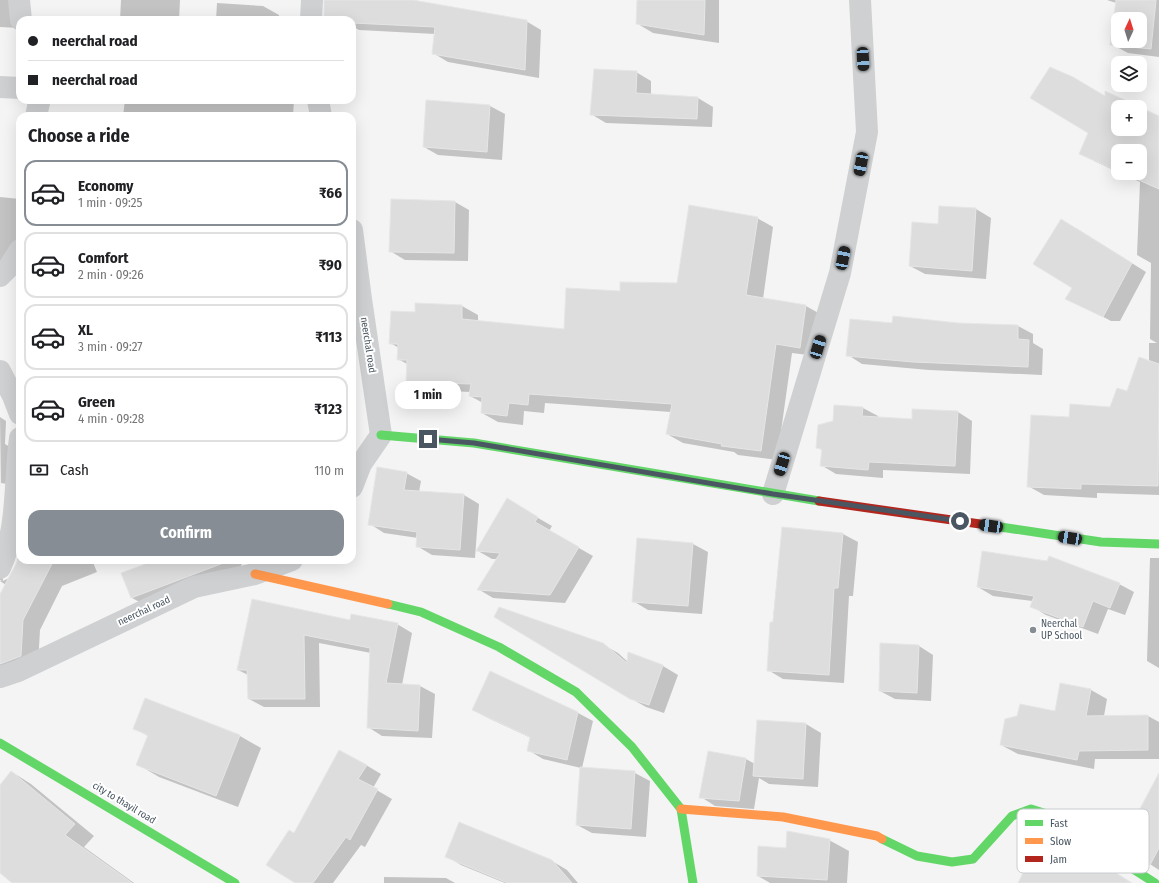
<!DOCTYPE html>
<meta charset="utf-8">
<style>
body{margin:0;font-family:"Fira Sans Condensed",sans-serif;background:#f2f2f2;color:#202124;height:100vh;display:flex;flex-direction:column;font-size:15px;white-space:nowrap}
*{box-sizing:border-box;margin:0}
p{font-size:13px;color:#757577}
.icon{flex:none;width:22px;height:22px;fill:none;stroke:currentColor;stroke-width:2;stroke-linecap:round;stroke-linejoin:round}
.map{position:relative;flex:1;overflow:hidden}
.details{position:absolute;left:16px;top:112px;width:340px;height:452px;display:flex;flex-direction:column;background:#fff;border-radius:12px;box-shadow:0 4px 16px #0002}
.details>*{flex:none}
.top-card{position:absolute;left:16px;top:16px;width:340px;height:88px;border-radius:12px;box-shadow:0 4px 16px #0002;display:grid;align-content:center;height:88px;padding:0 12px;background:#fff}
.needle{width:26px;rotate:4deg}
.tools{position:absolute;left:1111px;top:12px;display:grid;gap:8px}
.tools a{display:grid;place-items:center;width:36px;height:36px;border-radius:8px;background:#fff;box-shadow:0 4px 16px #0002;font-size:20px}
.end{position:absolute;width:18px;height:18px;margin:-9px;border:5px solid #4a5661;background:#fff;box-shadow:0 0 0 2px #fff}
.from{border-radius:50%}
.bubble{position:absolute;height:28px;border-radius:12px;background:#fff;box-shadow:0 4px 16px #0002;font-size:13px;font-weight:700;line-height:28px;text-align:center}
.car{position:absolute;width:12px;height:24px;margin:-12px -6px;border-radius:5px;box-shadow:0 0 3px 1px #0007;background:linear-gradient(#222 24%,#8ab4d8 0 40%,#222 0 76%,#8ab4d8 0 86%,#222 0)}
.top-card b{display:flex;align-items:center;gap:14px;height:38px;font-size:15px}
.top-card b+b{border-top:1px solid #e0e0e0}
.top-card i{width:10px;height:10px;background:#202124}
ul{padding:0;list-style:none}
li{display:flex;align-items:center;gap:12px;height:66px;margin:0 8px 6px;padding:0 4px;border:2px solid #e0e0e0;border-radius:12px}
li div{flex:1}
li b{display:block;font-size:15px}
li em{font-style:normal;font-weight:700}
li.on{border-color:#868d94}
li>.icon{width:36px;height:36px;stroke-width:1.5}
h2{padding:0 12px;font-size:18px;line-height:48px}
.pay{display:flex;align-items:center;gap:10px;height:44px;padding:0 12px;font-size:15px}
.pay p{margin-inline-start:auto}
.cta{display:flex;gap:8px;margin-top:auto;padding:8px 12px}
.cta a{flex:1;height:46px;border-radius:12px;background:#868d94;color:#fff;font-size:16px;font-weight:700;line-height:46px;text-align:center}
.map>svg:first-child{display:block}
.shadow{fill:#0003;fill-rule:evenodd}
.building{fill:#ddddde;stroke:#e5e6e7;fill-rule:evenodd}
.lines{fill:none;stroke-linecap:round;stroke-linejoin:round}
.street{stroke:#ced0d2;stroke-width:22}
.fast{stroke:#63d668;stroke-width:9}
.slow{stroke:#ff974d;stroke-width:9}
.jam{stroke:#b3261e;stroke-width:9}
.route{stroke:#4a5661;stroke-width:5}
.poi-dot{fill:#868d94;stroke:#fff;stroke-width:1.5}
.labels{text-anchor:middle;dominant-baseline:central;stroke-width:4;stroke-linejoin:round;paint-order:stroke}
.street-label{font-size:10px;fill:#4a5661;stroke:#fff}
.poi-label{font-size:10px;fill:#4a5661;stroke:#fff;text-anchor:start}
.key{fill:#fff;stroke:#c9ccd0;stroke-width:1}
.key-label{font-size:11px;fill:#4a5661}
</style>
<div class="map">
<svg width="1159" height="883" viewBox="0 0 1159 883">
<rect width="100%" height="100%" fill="#f4f4f4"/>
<path class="shadow" d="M0,0H26L20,28L0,27Z
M121,0H180L179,20H120Z
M345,0H408L526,21L541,30L539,78L448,62L433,53L435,34L359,30L352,26V20H344Z
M639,0H719V43L653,33L638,24Z
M1107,0H1159V57L1128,53L1111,44L1116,3ZM1118,19H1140V41H1118Z
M217,3L263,6L279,15V20H216Z
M636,72L651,81V95L698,98L713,107L712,127L606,123L591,114Z
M1105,97L1137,107H1118V129H1140V108L1159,119V495L1097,493V498L1044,495L1028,486L1070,418L1111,408L1128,393L1149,361V343H1157L1150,339L1151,263L1137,255L1140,182L1120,173H1140V151H1118V172L1096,162L1080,153Z
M125,100H294L293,116H123Z
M427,101L490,106L505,114L502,160L438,155L424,147Z
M0,197L20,199V258L0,268Z
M455,202L469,210L468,261L405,260L390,251Z
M976,209L991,218L986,279L925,274L910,266L938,225Z
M757,218L773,227L763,299L806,306L822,315L816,356L792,353L777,460L738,455L734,452L683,443L667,434L671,412L545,403L544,413L524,411L523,425L498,422L482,413L483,403L470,396L471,392L423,390L407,381V364L398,359L399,348L390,343L416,313V304L462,306L478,315V321L565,330L621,293L678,284Z
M1076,228L1146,272L1120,321H1111L1067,298L1074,288Z
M893,324H957L1018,326L1033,334V343L1043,349L1042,375L929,370L862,364L848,355Z
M835,407L863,408L878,416V418L913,420L958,412L972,421L970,474L883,470V478L836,474L821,465L823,451L817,447L834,422Z
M0,417L6,421L5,444L20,453L19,486L1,483V491Z
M406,473L421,481L419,492L464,495L479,504L475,558L432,555L417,546L418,538L384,533L370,524Z
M507,500L552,526L549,531L593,556L565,603L493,598L478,589L497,559H492L478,551Z
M782,528L843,534L858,542L853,596H849L844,683L783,679L768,670Z
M0,536L3,581L9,578L13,573L20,552V560H92L97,572L62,586L40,630L38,665L0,666V596L6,585L0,581H2L0,580Z
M693,544L708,552L702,614L648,610L633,601Z
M1150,558H1159V668L1147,661Z
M158,560H243L238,574L149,607L132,598L123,573Z
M1119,584L1134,592L1125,615L1108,609L1098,634L1046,615L1031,606L1033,601L993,596L978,587Z
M253,600L351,621L397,624L412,633L402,685L420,686L435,694L432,738L382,736L368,727L371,653L319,643L320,707H264L249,699L248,675L238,670Z
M602,644L618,653L628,662V654L663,666L678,675L664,713L646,707L630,698Z
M919,646L933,655L931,701L895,699L880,691Z
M491,672L578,713L593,721L582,768L635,773L650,781L646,837L592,833L577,825L581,768L543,759L528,750L531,738L488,718L473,710Z
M1091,690L1107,699L1104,716H1148L1159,722V759H1095L1094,769L1018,754L1001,745Z
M758,721L806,724L821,733L818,787L769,784L759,778L754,809L715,806L701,797L709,752L746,759L755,764Z
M134,728L240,736L261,748L238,807L159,777L137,764L148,736Z
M366,765L381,774L373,788L392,799L365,847L361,845L333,883H296L294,834Z
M12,772L31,784L94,836L84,847L134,883H14L0,872V786Z
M1159,775V870L1122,846Z
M829,840L849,851L847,883H770L758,876Z
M446,856L552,861L567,870L578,883H505L461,865Z
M384,877L446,878L455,883H384Z"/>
<path class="building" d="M324,0H413L527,20L525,70L432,54L435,27L352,23V20H324Z
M637,0H705L704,35L636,24Z
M1116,0H1156L1151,49L1110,45ZM1118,19H1140V41H1118Z
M1050,67L1073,77L1105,96V91L1140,107H1118V129H1140V107L1159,116V189L1123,173H1140V151H1118V171L1079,154L1088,133L1030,98Z
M594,69L637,71L636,93L698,97L697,119L590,115Z
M426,100L490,105L487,152L423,147Z
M391,199L455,201L454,253L389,252Z
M689,205L758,217L746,295L806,305L800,348L776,344L761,451L721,446L722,444L666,434L672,404L529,394L528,405L509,403L507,416L481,413L482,397L469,396L471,384L406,382L407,360H397L398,344H389L391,311L415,312V303L462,305V319L564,329L566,288L620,291V282L677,283Z
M939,206L976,208L972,271L909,266L912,222L938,224Z
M1061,219L1132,263L1103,317L1065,299L1072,288L1033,264Z
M893,316L958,323L1018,325V339L1029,340L1028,367L913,362L846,356L850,319L892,323Z
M1139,357L1159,364L1158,486L1081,484V489L1027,487L1031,415L1069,417L1070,404L1110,407L1117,388L1127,391Z
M834,405L863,407L862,416L912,419V409L958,411L955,466L869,462L868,470L820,466L822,449L816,448L818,425L833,421Z
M377,467L407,472L404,490L464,494L460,550L416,547L417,532L368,525Z
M507,498L538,517L535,522L579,547L550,595L477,590L500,553L476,551Z
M782,527L843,533L838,588H834L829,675L767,671L770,622H773Z
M637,538L693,543L688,606L632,602Z
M982,551L1047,561L1049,556L1120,583L1110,608L1093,601L1083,627L1030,607L1034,596L977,587Z
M18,560H54L23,620L21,656L0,664V594Z
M156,560H226V562L131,598L121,573Z
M252,599L350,620L351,614L398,623L386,683L420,685L418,731L367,728L370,648L304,635L305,699H248L247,670H237Z
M499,607L603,643L627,663L628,652L663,665L649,705L630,699L494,617Z
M880,643L919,645L917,693L879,691Z
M490,671L578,712L567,760L527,751L530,737L472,710Z
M1060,683L1091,689L1086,716L1148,715V750L1079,751L1077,760L1000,745L1005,719L1017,716L1020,704L1055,711Z
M145,698L240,735L216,796L136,765L148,735L133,729Z
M757,720L806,723L803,779L753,776Z
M339,750L367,765L358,779L378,789L350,840L346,837L313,883H295L266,865L289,830L294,833Z
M708,751L746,758L739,801L699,798Z
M580,767L635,771L631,829L576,825Z
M11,771L75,824L65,835L132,883H12L0,873V785Z
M1159,773V848L1150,865L1120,846Z
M459,822L552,860L572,883H508L445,857Z
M787,831L830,839L827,880L757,876L758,846L786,848Z
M1043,832L1085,853L1132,883H1018Z"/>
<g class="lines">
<path class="street" d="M19,0L21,20
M311,20L312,0
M0,87L20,88
M318,100L321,116
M36,116L39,103L37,100
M352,230L361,299L381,435L361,464L352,487
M0,276L9,267L20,250
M0,371L13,396L20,414
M773,494L840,273L867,132L860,0
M0,568C19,527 14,481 20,438
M0,677L18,671L194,587L255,574L292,560"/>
<path class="fast" d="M381,435L474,443L819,501
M987,525L1101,542L1159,544
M388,604L421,612L499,647L576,692L632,747L681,809L693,883
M0,743L235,883
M882,839L917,856L952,862L973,859L1012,816L1031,809L1047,814L1155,883"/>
<path class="slow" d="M255,574L388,604
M681,809L783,817L877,836L882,839"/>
<path class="jam" d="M819,501L987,525"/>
</g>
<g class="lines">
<path class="route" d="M428,439L474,443L773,494L960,521"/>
</g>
<circle class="poi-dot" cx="1033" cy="630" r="4"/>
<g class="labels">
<g class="street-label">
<text transform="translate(368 345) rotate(81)">neerchal road</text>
<text transform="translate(144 611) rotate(-25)">neerchal road</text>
<text transform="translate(124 803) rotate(31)">city to thayil road</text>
</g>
<g class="poi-label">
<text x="1041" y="624">Neerchal<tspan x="1041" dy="12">UP School</tspan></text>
</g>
</g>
<rect x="1017" y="809" width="132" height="64" rx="6" class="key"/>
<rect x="1025" y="820" width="18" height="6" fill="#63d668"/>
<rect x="1025" y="838" width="18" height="6" fill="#ff974d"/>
<rect x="1025" y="856" width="18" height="6" fill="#b3261e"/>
<g class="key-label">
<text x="1050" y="827">Fast</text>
<text x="1050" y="845">Slow</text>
<text x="1050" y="863">Jam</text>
</g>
</svg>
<div class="tools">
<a><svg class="needle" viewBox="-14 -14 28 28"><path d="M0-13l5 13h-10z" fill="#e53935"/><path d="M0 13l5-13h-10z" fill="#757577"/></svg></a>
<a><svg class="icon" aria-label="layers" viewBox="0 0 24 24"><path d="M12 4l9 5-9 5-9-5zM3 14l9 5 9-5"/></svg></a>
<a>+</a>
<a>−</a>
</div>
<i class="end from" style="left:960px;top:521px"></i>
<i class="end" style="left:428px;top:439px"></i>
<div class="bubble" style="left:395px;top:381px;width:66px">1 min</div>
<i class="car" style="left:863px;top:59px;rotate:177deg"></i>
<i class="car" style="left:861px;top:164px;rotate:191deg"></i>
<i class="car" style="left:843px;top:258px;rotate:11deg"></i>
<i class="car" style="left:818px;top:347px;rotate:17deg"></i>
<i class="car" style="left:782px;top:464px;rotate:197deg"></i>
<i class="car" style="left:991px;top:526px;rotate:278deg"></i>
<i class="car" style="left:1070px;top:538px;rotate:279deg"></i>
<div class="top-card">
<b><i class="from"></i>neerchal road</b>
<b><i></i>neerchal road</b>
</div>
<section class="details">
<h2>Choose a ride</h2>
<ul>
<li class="on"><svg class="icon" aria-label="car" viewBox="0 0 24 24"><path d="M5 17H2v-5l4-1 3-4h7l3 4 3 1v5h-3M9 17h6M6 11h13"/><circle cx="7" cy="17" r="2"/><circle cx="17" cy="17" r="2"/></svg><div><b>Economy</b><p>1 min · 09:25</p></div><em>₹66</em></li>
<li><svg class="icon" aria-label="car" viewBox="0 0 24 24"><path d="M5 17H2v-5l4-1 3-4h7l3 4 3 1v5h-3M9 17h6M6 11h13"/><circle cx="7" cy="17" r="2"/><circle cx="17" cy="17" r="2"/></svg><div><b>Comfort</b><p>2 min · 09:26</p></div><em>₹90</em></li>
<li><svg class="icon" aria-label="car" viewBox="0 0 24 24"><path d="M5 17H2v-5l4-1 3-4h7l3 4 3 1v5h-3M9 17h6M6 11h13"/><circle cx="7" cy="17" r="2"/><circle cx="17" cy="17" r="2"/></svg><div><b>XL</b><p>3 min · 09:27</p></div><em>₹113</em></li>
<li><svg class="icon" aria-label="car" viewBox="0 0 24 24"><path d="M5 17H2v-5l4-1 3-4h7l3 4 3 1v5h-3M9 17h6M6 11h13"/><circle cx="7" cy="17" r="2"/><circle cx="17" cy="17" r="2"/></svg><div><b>Green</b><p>4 min · 09:28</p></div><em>₹123</em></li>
</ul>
<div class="pay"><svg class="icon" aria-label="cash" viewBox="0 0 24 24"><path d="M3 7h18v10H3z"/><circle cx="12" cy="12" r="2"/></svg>Cash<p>110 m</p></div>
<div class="cta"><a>Confirm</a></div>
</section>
</div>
